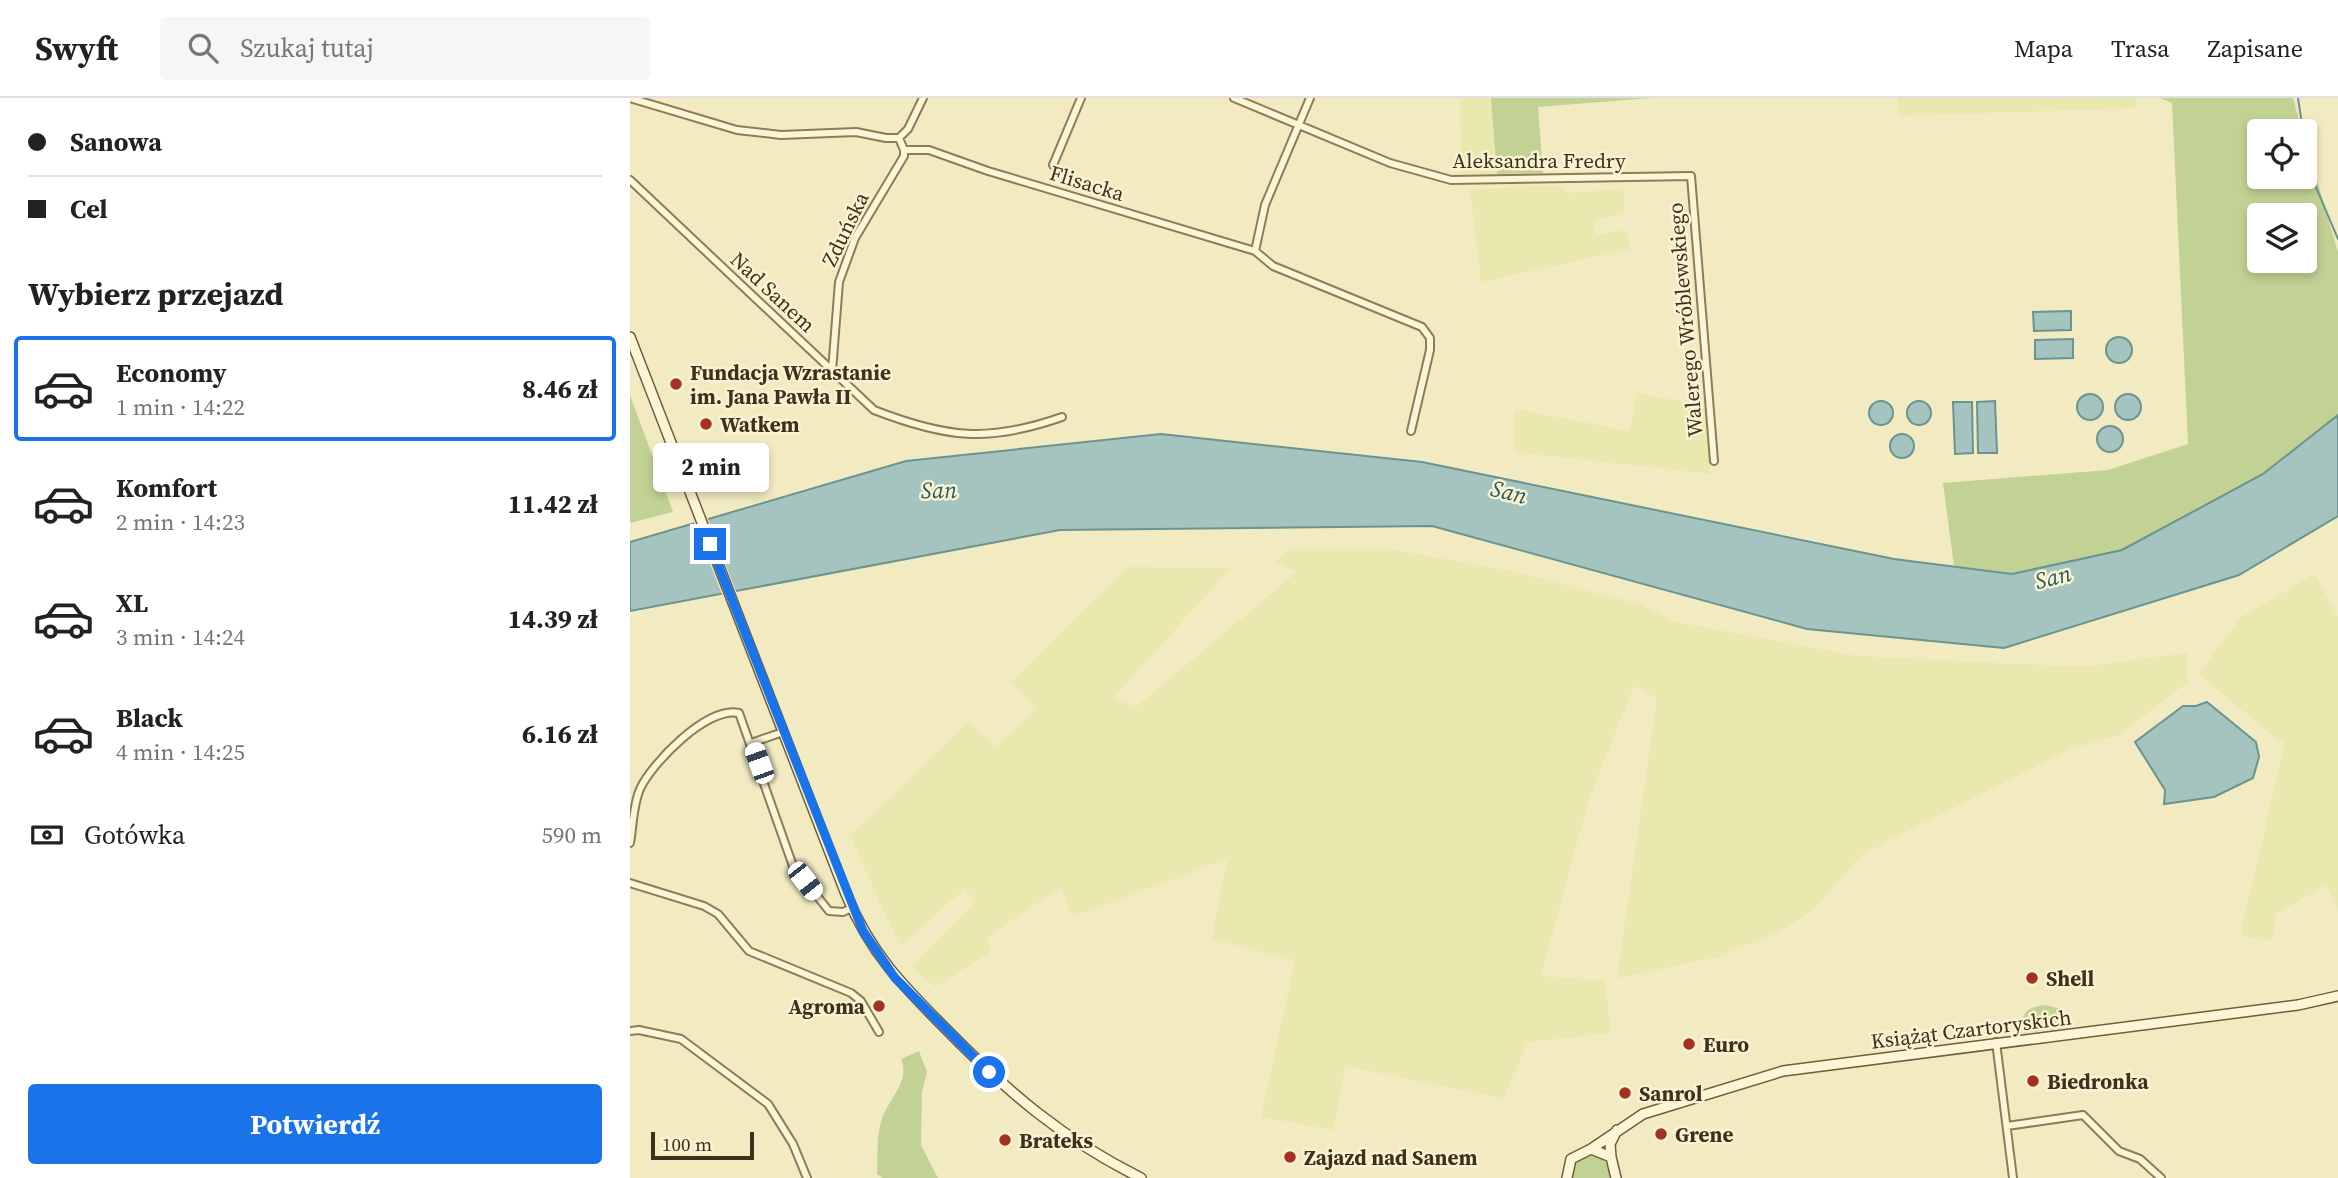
<!DOCTYPE html>
<html lang="pl">
<meta charset="utf-8">
<style>
body{margin:0;font-family:"Source Serif 4",serif;background:#f6f6f6;color:#222;height:100vh;display:flex;flex-direction:column;font-size:26px;white-space:nowrap}
*{box-sizing:border-box;margin:0}
p{font-size:23px;color:#767676}
.icon{flex:none;width:38px;height:38px;fill:none;stroke:currentColor;stroke-width:2;stroke-linecap:round;stroke-linejoin:round}
.map{position:relative;flex:1;overflow:hidden}
.details{display:flex;flex-direction:column;background:#fff;width:630px}
.details>*{flex:none}
.hud{display:grid;align-content:center;height:154px;padding:0 28px;background:#fff}
.buttons{position:absolute;left:1617px;top:21px;display:grid;gap:14px}
.buttons a{display:grid;place-items:center;width:70px;height:70px;border-radius:7px;background:#fff;box-shadow:0 4px 10px #0003;font-size:35px}
.scale{position:absolute;left:21px;bottom:18px;width:103px;box-sizing:border-box;padding-left:7px;border:4px solid #3c311d;border-top:0;font-size:19px;line-height:24px;white-space:nowrap;color:#3c311d;-webkit-text-stroke:5px #f9f3d2;paint-order:stroke}
.end{position:absolute;width:32px;height:32px;margin:-16px;border:9px solid #1a73e8;background:#fff;box-shadow:0 0 0 4px #fff}
.from{border-radius:50%}
.bubble{position:absolute;height:49px;border-radius:7px;background:#fff;box-shadow:0 4px 10px #0003;font-size:23px;font-weight:700;line-height:49px;text-align:center}
.car{position:absolute;width:21px;height:42px;margin:-21px -10px;border-radius:9px;box-shadow:0 0 5px 2px #0007;background:linear-gradient(#fff 24%,#345 0 40%,#fff 0 76%,#345 0 86%,#fff 0)}
.hud b{display:flex;align-items:center;gap:24px;height:66px;font-size:26px}
.hud b+b{border-top:2px solid #e0e0e0}
.hud i{width:18px;height:18px;background:#222}
ul{padding:0;list-style:none}
li{display:flex;align-items:center;gap:21px;height:105px;margin:0 14px 10px;padding:0 14px;border:4px solid transparent;border-radius:7px}
li div{flex:1}
li b{display:block;font-size:26px}
li em{font-style:normal;font-weight:700}
li.selected{border-color:#1a73e8}
li>.icon{width:63px;height:63px;stroke-width:1.5}
h2{padding:0 28px;font-size:32px;line-height:84px}
.pay{display:flex;align-items:center;gap:18px;height:77px;padding:0 28px;font-size:26px}
.pay p{margin-inline-start:auto}
.action{display:flex;gap:14px;margin-top:auto;padding:14px 28px}
.action a{flex:1;height:80px;border-radius:7px;background:#1a73e8;color:#fff;font-size:28px;font-weight:700;line-height:80px;text-align:center}
header{display:flex;align-items:center;gap:42px;box-sizing:border-box;height:98px;padding:0 35px;background:#fff;border-bottom:2px solid #e0e0e0}
header strong{font-size:33px}
nav{display:flex;gap:38px;margin-inline-start:auto;font-size:24px}
.search{width:490px;height:63px;background:#f6f6f6;display:flex;align-items:center;gap:18px;box-sizing:border-box;padding:0 24px;border-radius:7px;color:#767676;font-size:26px}
main{display:flex;flex:1;min-height:0}
.map>svg:first-child{display:block}
.farmland{fill:#e9e8ae}
.green{fill:#c2d294;fill-rule:evenodd}
.water{fill:#a5c4c0;stroke:#6a948f;stroke-width:2}
.pier{fill:#f2ebc2}
.lines{fill:none;stroke-linecap:round;stroke-linejoin:round}
.stream{stroke:#6a948f;stroke-width:2}
.minor-casing{stroke:#8e7c57;stroke-width:10}
.secondary-casing{stroke:#705d3a;stroke-width:12}
.minor{stroke:#fcf6d6;stroke-width:6}
.secondary{stroke:#fcf6d6;stroke-width:9}
.route{stroke:#1a73e8;stroke-width:9}
.poi-dot{fill:#a33221;stroke:#f9f3d2;stroke-width:2.5}
.labels{text-anchor:middle;dominant-baseline:central;stroke-width:5;stroke-linejoin:round;paint-order:stroke}
.street-label{font-size:21px;fill:#3c311d;stroke:#f9f3d2}
.poi-label{font-size:21px;font-weight:bold;fill:#3c311d;stroke:#f9f3d2;text-anchor:start}
.water-label{font-size:23px;font-style:italic;fill:#2a5a5e;stroke:#f9f3d2}
</style>
<header>
<strong>Swyft</strong>
<div class="search"><svg class="icon" aria-label="search" viewBox="0 0 24 24"><circle cx="10" cy="10" r="6"/><path d="M15 15l6 6"/></svg>Szukaj tutaj</div>
<nav><a>Mapa</a><a>Trasa</a><a>Zapisane</a></nav>
</header>
<main>
<section class="details">
<div class="hud">
<b><i class="from"></i>Sanowa</b>
<b><i></i>Cel</b>
</div>
<h2>Wybierz przejazd</h2>
<ul>
<li class="selected"><svg class="icon" aria-label="car" viewBox="0 0 24 24"><path d="M5 17H2v-5l4-1 3-4h7l3 4 3 1v5h-3M9 17h6M6 11h13"/><circle cx="7" cy="17" r="2"/><circle cx="17" cy="17" r="2"/></svg><div><b>Economy</b><p>1 min · 14:22</p></div><em>8.46 zł</em></li>
<li><svg class="icon" aria-label="car" viewBox="0 0 24 24"><path d="M5 17H2v-5l4-1 3-4h7l3 4 3 1v5h-3M9 17h6M6 11h13"/><circle cx="7" cy="17" r="2"/><circle cx="17" cy="17" r="2"/></svg><div><b>Komfort</b><p>2 min · 14:23</p></div><em>11.42 zł</em></li>
<li><svg class="icon" aria-label="car" viewBox="0 0 24 24"><path d="M5 17H2v-5l4-1 3-4h7l3 4 3 1v5h-3M9 17h6M6 11h13"/><circle cx="7" cy="17" r="2"/><circle cx="17" cy="17" r="2"/></svg><div><b>XL</b><p>3 min · 14:24</p></div><em>14.39 zł</em></li>
<li><svg class="icon" aria-label="car" viewBox="0 0 24 24"><path d="M5 17H2v-5l4-1 3-4h7l3 4 3 1v5h-3M9 17h6M6 11h13"/><circle cx="7" cy="17" r="2"/><circle cx="17" cy="17" r="2"/></svg><div><b>Black</b><p>4 min · 14:25</p></div><em>6.16 zł</em></li>
</ul>
<div class="pay"><svg class="icon" aria-label="cash" viewBox="0 0 24 24"><path d="M3 7h18v10H3z"/><circle cx="12" cy="12" r="2"/></svg>Gotówka<p>590 m</p></div>
<div class="action"><a>Potwierdź</a></div>
</section>
<div class="map">
<svg width="1708" height="1080" viewBox="0 0 1708 1080">
<rect width="100%" height="100%" fill="#f2ebc2"/>
<path class="farmland" d="M830,0H861L867,76H832Z
M1267,0H1505L1506,10L1268,18Z
M929,87L935,95L993,91L995,116L964,122L965,137L996,132L1000,151L851,184L840,92Z
M1007,295L1076,308L1081,376L884,354L885,311L999,333Z
M658,451H761L880,473L1009,506L1046,524L1228,558L1452,569L1557,555V585L1487,638L1440,651L1231,757L1184,812L1148,834L1088,859L987,880L1027,600L1004,588L959,701L911,878L975,883L981,935L898,944L873,1000L715,968L704,1032L631,1019L665,862L582,841L597,761L442,819L431,789L356,840L362,853L305,889L282,868L345,804L335,790L270,849L220,738L339,624L366,649L407,611L381,584L498,469L601,470L483,600L506,609L667,474L646,464Z
M1685,476L1708,519V813L1696,787L1646,816L1643,843L1610,838L1655,644L1644,639L1569,576L1611,519Z"/>
<path class="green" d="M861,0H1021L908,9L913,75L867,76Z
M1530,0H1663L1672,33H1629V79H1675V42L1708,154V317L1633,376L1492,452L1382,476L1324,468L1313,385L1478,372L1558,346L1542,5ZM1629,117H1675V163H1629Z
M0,297L43,414L0,425Z
M1416,907L1431,911L1435,923L1434,930L1394,935L1391,929C1393,911 1400,909 1416,907Z
M289,953L297,974L292,994L291,1047L308,1080H253L247,1076C248,1059 246,1038 252,1021C258,1001 281,983 271,961Z
M956,1056L967,1057L975,1062L981,1080H941L944,1065Z"/>
<path class="water" d="M1441,213V232L1404,233L1403,214Z
M1476 252a13 13 0 1 1 26 0a13 13 0 1 1-26 0Z
M1443,241V260L1405,261V242Z
M1485 309a13 13 0 1 1 26 0a13 13 0 1 1-26 0Z
M1447 309a13 13 0 1 1 26 0a13 13 0 1 1-26 0Z
M1365,303L1367,355H1348L1347,304Z
M1277 315a12 12 0 1 1 24 0a12 12 0 1 1-24 0Z
M1239 315a12 12 0 1 1 24 0a12 12 0 1 1-24 0Z
M1323,304H1342L1343,355L1325,356Z
M1708,317V418L1609,477L1374,550L1177,531L802,428L430,432L0,513V444L276,363L531,336L792,364L1264,461L1382,476L1492,452L1633,376Z
M1467 341a13 13 0 1 1 26 0a13 13 0 1 1-26 0Z
M1260 348a12 12 0 1 1 24 0a12 12 0 1 1-24 0Z
M1577,604L1626,644L1629,659L1623,680L1584,699L1534,706L1535,692L1505,644L1553,608H1566Z"/>
<path class="pier" d="M77,418L107,496L93,499L63,422Z"/>
<g class="lines">
<path class="stream" d="M1668,0L1673,33
M1675,42L1680,75L1708,141"/>
<g class="minor-casing">
<path id="minor" d="M0,0L107,32L151,37L226,34L256,40H269
M604,0L760,65L821,82L1061,78L1084,363
M269,40L274,52H299L358,73L625,153L643,168L792,229L800,240V252L781,333
M269,40L278,31L293,0
M423,67L451,0
M0,82L244,312C316,340 358,345 432,319
M625,153L635,107L680,0
M202,273L209,184L225,140L274,58V52
M121,645L153,634
M0,745C3,728 3,707 10,691C22,665 77,608 109,615L163,768L199,813L213,814L222,810
M0,785L74,808L88,816L119,853L221,895L231,903L249,934
M0,933L9,932L51,941L138,1006L163,1046L177,1080
M1366,944L1383,1080
M1377,1028L1453,1017L1489,1053L1510,1061L1531,1080"/>
</g>
<g class="secondary-casing">
<path id="secondary" d="M0,239L216,796C240,855 273,888 317,932C379,995 431,1040 511,1080
M961,1051L1013,1016L1153,973L1668,907L1708,898
M981,1059L980,1046L987,1032
M937,1080L941,1061L961,1051L981,1059L986,1080"/>
</g>
<use href="#minor" class="minor"/>
<use href="#secondary" class="secondary"/>
</g>
<g class="lines">
<path class="route" d="M80,446L233,833L265,880L359,974"/>
</g>
<g class="poi-dot">
<circle cx="46" cy="286" r="7"/>
<circle cx="76" cy="326" r="7"/>
<circle cx="1402" cy="880" r="7"/>
<circle cx="249" cy="908" r="7"/>
<circle cx="1059" cy="946" r="7"/>
<circle cx="1403" cy="983" r="7"/>
<circle cx="995" cy="995" r="7"/>
<circle cx="1031" cy="1036" r="7"/>
<circle cx="375" cy="1042" r="7"/>
<circle cx="660" cy="1059" r="7"/>
</g>
<g class="labels">
<g class="street-label">
<text x="909" y="62">Aleksandra Fredry</text>
<text transform="translate(457 85) rotate(17)">Flisacka</text>
<text transform="translate(215 131) rotate(-64)">Zduńska</text>
<text transform="translate(143 194) rotate(43)">Nad Sanem</text>
<text transform="translate(1055 222) rotate(-95)">Walerego Wróblewskiego</text>
<text transform="translate(1341 931) rotate(-7)">Książąt Czartoryskich</text>
</g>
<g class="poi-label">
<text x="60" y="274">Fundacja Wzrastanie<tspan x="60" dy="24">im. Jana Pawła II</tspan></text>
<text x="90" y="326">Watkem</text>
<text x="1416" y="880">Shell</text>
<text x="235" y="908" text-anchor="end">Agroma</text>
<text x="1073" y="946">Euro</text>
<text x="1417" y="983">Biedronka</text>
<text x="1009" y="995">Sanrol</text>
<text x="1045" y="1036">Grene</text>
<text x="389" y="1042">Brateks</text>
<text x="674" y="1059">Zajazd nad Sanem</text>
</g>
<g class="water-label">
<text transform="translate(309 392) rotate(-1)">San</text>
<text transform="translate(879 394) rotate(14)">San</text>
<text transform="translate(1423 479) rotate(-14)">San</text>
</g>
</g>
</svg>
<div class="buttons">
<a><svg class="icon" aria-label="locate" viewBox="0 0 24 24"><circle cx="12" cy="12" r="6"/><path d="M12 2v4M12 18v4M2 12h4M18 12h4"/></svg></a>
<a><svg class="icon" aria-label="layers" viewBox="0 0 24 24"><path d="M12 4l9 5-9 5-9-5zM3 14l9 5 9-5"/></svg></a>
</div>
<div class="scale">100 m</div>
<i class="end from" style="left:359px;top:974px"></i>
<i class="end" style="left:80px;top:446px"></i>
<div class="bubble" style="left:23px;top:345px;width:116px">2 min</div>
<i class="car" style="left:129px;top:665px;rotate:340deg"></i>
<i class="car" style="left:175px;top:783px;rotate:142deg"></i>
</div>
</main>
